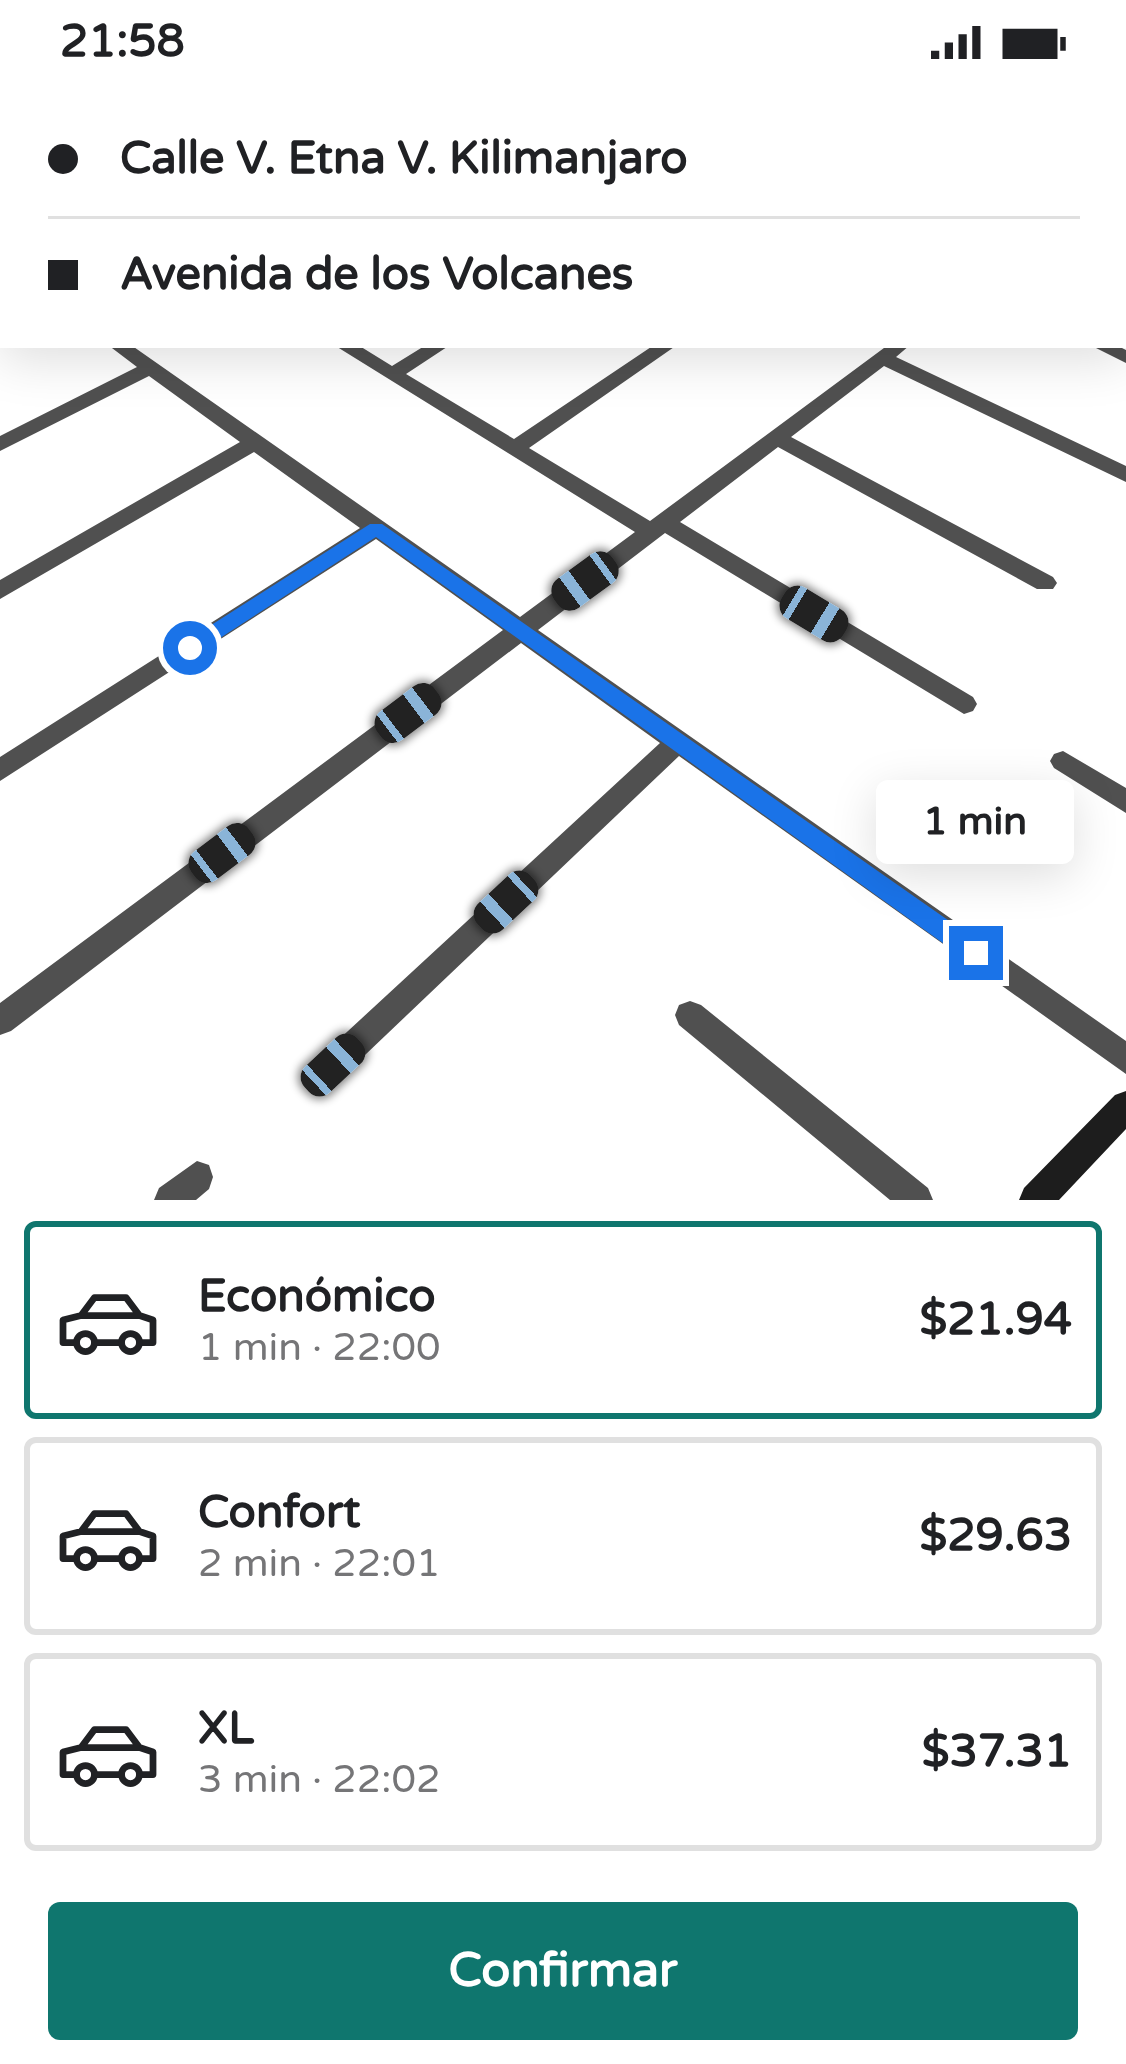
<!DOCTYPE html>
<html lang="es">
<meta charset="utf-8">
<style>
body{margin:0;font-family:"Varela Round",sans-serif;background:#f6f6f6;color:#202124;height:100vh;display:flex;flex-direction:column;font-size:45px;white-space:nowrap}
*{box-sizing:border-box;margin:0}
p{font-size:39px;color:#757577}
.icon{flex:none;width:66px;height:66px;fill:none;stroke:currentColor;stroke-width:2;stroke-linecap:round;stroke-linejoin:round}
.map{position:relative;height:1116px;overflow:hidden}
.details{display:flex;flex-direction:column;background:#fff;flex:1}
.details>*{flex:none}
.guide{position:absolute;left:0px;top:0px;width:1128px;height:264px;box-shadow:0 12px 48px #0002;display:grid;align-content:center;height:264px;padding:0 48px;background:#fff}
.end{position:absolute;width:54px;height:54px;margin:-27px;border:15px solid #1a73e8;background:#fff;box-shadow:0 0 0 6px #fff}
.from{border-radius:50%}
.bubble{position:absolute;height:84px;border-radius:12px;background:#fff;box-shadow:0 12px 48px #0002;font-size:39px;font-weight:800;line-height:84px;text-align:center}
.car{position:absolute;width:36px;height:72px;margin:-36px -18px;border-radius:15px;box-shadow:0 0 9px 3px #0007;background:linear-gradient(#222 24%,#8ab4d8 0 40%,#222 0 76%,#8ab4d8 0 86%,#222 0)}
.guide b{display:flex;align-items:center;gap:42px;height:114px;font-size:45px}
.guide b+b{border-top:3px solid #e0e0e0}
.guide i{width:30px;height:30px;background:#202124}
ul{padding:21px 0 0;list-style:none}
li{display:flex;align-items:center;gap:36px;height:198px;margin:0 24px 18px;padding:0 24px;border:6px solid #e0e0e0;border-radius:12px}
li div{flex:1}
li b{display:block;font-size:45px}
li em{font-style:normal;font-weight:800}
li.on{border-color:#0f766e}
li>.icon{width:108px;height:108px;stroke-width:1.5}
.primary-button{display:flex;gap:24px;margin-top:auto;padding:24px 48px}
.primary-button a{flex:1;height:138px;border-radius:12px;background:#0f766e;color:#fff;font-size:48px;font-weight:800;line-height:138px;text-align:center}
.status{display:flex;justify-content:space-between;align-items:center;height:84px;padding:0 60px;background:#fff;direction:ltr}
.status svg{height:33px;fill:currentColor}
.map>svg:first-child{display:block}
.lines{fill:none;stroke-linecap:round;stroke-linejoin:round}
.street{fill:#505050;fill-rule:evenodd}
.secondary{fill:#1d1d1d;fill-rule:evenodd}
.route{fill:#1a73e8}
</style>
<div class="status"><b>21:58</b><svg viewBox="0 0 49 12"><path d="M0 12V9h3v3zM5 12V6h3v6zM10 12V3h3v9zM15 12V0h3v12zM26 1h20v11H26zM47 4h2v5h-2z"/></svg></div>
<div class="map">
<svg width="1126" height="1116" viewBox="0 0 1126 1116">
<rect width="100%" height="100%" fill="#fff"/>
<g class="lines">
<path class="street" d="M305,0H326L328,3H307Z
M514,0H533L535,3H516Z
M1103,0H1126V6L1125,3Z
M3,8V18L0,19V9Z
M3,73V84L0,85V74Z
M1126,89V100H1125V89Z
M3,153V165H0V154Z
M1125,170H1126V181H1125Z
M108,261H131L520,533L635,448L334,261H358L392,282L426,261H450L406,290L514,355L654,261H677L529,364L650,437L888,261H910L896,273L1126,382V398L884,282L791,353L1053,493L1057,499L1053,505H1037L778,363L680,438L973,613L977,620L973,627L964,630L665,449L538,546L1126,957V990L679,672L344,991L333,996L322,991L318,981L322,971L660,659L521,559L11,947L0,951V919L503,546L376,455L0,697V673L360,444L254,368L0,515V496L240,358L149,292L0,367V352L137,283Z
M1090,261H1116L1126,266V279Z
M1063,667L1126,704V729L1054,684L1050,677L1054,670Z
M690,917L701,921L928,1104L933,1116H890L679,941L675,931L679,921Z
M197,1077L209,1081L213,1093L209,1105L196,1116H154L159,1104Z"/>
<path class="secondary" d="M635,0H671L673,3H637Z
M1125,55H1126V65H1125Z
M3,208V221L0,222V209Z
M3,228V240L0,241V229Z
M1126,1007V1045L1059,1116H1019L1024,1104L1115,1011Z"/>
</g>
<path class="route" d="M370,440H382L985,862V877H968L376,453L197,569H183V559Z"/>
</svg>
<i class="end from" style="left:190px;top:564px"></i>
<i class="end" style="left:976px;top:869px"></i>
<div class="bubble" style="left:876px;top:696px;width:198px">1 min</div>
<i class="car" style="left:585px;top:497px;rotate:234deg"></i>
<i class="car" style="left:814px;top:530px;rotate:121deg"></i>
<i class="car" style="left:408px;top:629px;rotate:53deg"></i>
<i class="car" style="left:222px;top:769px;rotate:53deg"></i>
<i class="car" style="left:506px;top:818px;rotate:227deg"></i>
<i class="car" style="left:333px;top:981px;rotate:47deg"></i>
<div class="guide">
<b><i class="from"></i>Calle V. Etna V. Kilimanjaro</b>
<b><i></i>Avenida de los Volcanes</b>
</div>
</div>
<section class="details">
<ul>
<li class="on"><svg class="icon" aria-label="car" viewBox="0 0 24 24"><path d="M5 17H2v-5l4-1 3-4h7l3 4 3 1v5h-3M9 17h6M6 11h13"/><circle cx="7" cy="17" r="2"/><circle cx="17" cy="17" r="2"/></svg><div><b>Económico</b><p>1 min · 22:00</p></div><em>$21.94</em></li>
<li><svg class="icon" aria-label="car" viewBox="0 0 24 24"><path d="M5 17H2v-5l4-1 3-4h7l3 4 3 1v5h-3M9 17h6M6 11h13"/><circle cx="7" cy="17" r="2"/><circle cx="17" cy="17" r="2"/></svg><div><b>Confort</b><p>2 min · 22:01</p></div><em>$29.63</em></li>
<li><svg class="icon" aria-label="car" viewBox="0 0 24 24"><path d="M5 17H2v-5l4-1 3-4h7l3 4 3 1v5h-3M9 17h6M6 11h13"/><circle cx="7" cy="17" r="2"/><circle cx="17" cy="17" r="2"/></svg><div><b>XL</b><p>3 min · 22:02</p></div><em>$37.31</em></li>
</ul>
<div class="primary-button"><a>Confirmar</a></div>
</section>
